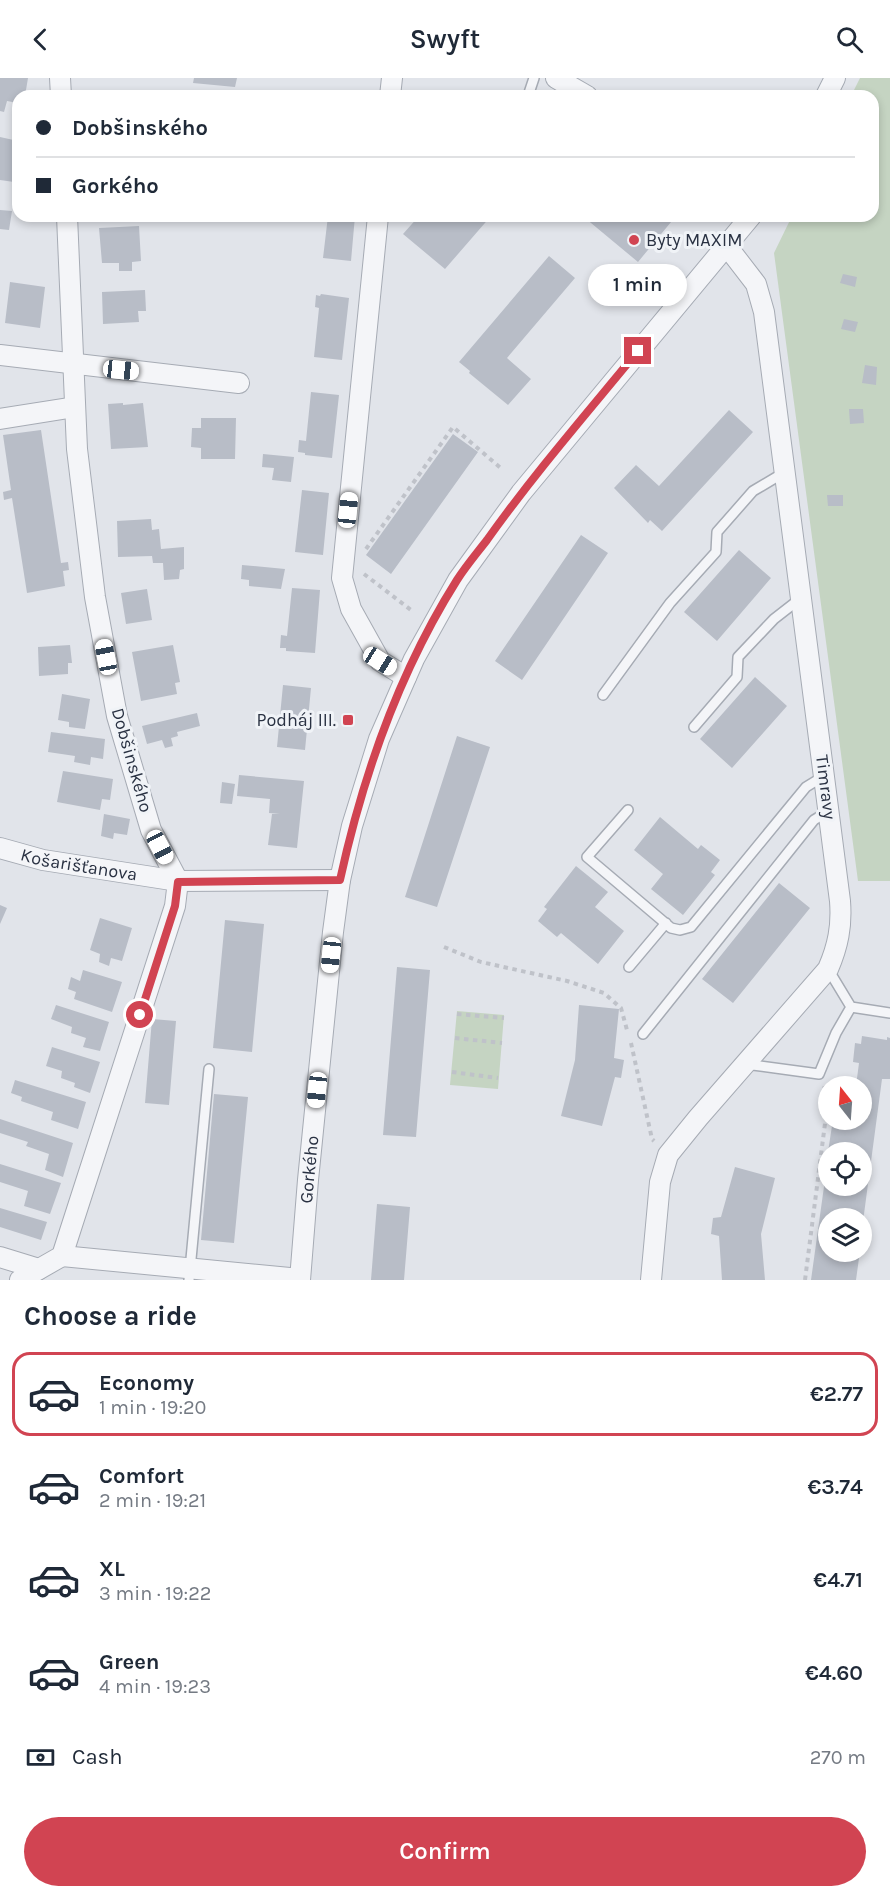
<!DOCTYPE html>
<meta charset="utf-8">
<style>
body{margin:0;font-family:Karla,sans-serif;background:#f2f2f3;color:#1f2937;height:100vh;display:flex;flex-direction:column;font-size:22px;white-space:nowrap}
*{box-sizing:border-box;margin:0}
p{font-size:20px;color:#747a83}
.icon{flex:none;width:33px;height:33px;fill:none;stroke:currentColor;stroke-width:2;stroke-linecap:round;stroke-linejoin:round}
.map{position:relative;height:1202px;overflow:hidden}
.details{display:flex;flex-direction:column;background:#fff;flex:1}
.details>*{flex:none}
.top-card{position:absolute;left:12px;top:12px;width:867px;height:132px;border-radius:18px;box-shadow:0 3px 9px #0003;display:grid;align-content:center;height:132px;padding:0 24px;background:#fff}
.needle{width:39px;rotate:343deg}
.buttons{position:absolute;left:818px;top:998px;display:grid;gap:12px}
.buttons a{display:grid;place-items:center;width:54px;height:54px;border-radius:50%;background:#fff;box-shadow:0 3px 9px #0003;font-size:30px}
.end{position:absolute;width:27px;height:27px;margin:-14px;border:8px solid #d14452;background:#fff;box-shadow:0 0 0 3px #fff}
.from{border-radius:50%}
.bubble{position:absolute;height:42px;border-radius:21px;background:#fff;box-shadow:0 3px 9px #0003;font-size:20px;font-weight:600;line-height:42px;text-align:center}
.car{position:absolute;width:18px;height:36px;margin:-18px -9px;border-radius:8px;box-shadow:0 0 4px 2px #0007;background:linear-gradient(#fff 24%,#345 0 40%,#fff 0 76%,#345 0 86%,#fff 0)}
.top-card b{display:flex;align-items:center;gap:21px;height:57px;font-size:22px}
.top-card b+b{border-top:2px solid #e0e1e3}
.top-card i{width:15px;height:15px;background:#1f2937}
ul{padding:0;list-style:none}
li{display:flex;align-items:center;gap:18px;height:84px;margin:0 12px 9px;padding:0 12px;border:3px solid transparent;border-radius:18px}
li div{flex:1}
li b{display:block;font-size:22px}
li em{font-style:normal;font-weight:600}
li.selected{border-color:#d14452}
li>.icon{width:54px;height:54px;stroke-width:1.5}
h2{padding:0 24px;font-size:27px;line-height:72px}
.pay{display:flex;align-items:center;gap:15px;height:66px;padding:0 24px;font-size:22px}
.pay p{margin-inline-start:auto}
.action{display:flex;gap:12px;margin-top:auto;padding:12px 24px}
.action a{flex:1;height:69px;border-radius:36px;background:#d14452;color:#fff;font-size:24px;font-weight:600;line-height:69px;text-align:center}
header{display:flex;justify-content:space-between;align-items:center;height:78px;padding:0 24px;background:#fff;font-size:27px;font-weight:600}
.map>svg:first-child{display:block}
.green{fill:#c5d4c2}
.building{fill:#b8bdc7}
.lines{fill:none;stroke-linecap:round;stroke-linejoin:round}
.service-casing{stroke:#a6abb4;stroke-width:12}
.minor-casing{stroke:#a6abb4;stroke-width:22}
.path{stroke:#bfc2c9;stroke-width:4;stroke-dasharray:4.5 4.5;stroke-linecap:butt}
.service{stroke:#f4f5f8;stroke-width:9}
.minor{stroke:#f4f5f8;stroke-width:20}
.route{stroke:#d14452;stroke-width:8}
.poi-dot{fill:#d14452;stroke:#f0f3f7;stroke-width:2}
.labels{text-anchor:middle;dominant-baseline:central;stroke-width:6;stroke-linejoin:round;paint-order:stroke}
.poi-label{font-size:18px;fill:#293142;stroke:#f0f3f7;text-anchor:start}
.street-label{font-size:18px;fill:#293142;stroke:#f0f3f7}
</style>
<header><svg class="icon" aria-label="back" viewBox="0 0 24 24"><path d="M15 5l-7 7 7 7"/></svg>Swyft<svg class="icon" aria-label="search" viewBox="0 0 24 24"><circle cx="10" cy="10" r="6"/><path d="M15 15l6 6"/></svg></header>
<div class="map">
<svg width="890" height="1202" viewBox="0 0 890 1202">
<rect width="100%" height="100%" fill="#e1e4ea"/>
<path class="green" d="M860,0H890V803H858L774,175L792,138H873V18H851Z
M457,933L504,937L498,1011L450,1007Z"/>
<path class="building" d="M0,0H28L25,18H18V25L7,23L4,34L0,33Z
M194,0H237L235,9L193,5Z
M0,59L18,63V98L15,97L14,104L0,102Z
M0,132L12,133L9,152L0,151Z
M328,138H355L351,183L323,180Z
M419,138H491L445,191L403,156Z
M587,138H676L638,184L585,140Z
M139,148L141,183L132,184V193H119V185H102L99,150Z
M549,178L575,200L507,280L531,301L508,327L469,295L470,293L459,284Z
M843,196L857,199L855,209L840,205Z
M10,204L45,209L40,250L5,245Z
M145,212L146,233H138L139,244L103,246L102,214Z
M321,216L349,220L342,282L314,279L319,230L315,229L316,217L320,218Z
M844,241L858,244L855,254L841,251Z
M865,287L877,289L876,307L862,305Z
M311,314L339,317L332,380L305,377V375L298,374L299,362L306,363Z
M123,325V327L143,325L148,369L111,371L108,326Z
M849,331H863L864,345L850,346Z
M729,332L753,354L662,453L650,442L648,445L614,410L636,387L659,408Z
M201,340H236L235,381H201V370L191,369L192,350H201Z
M41,352L61,485L68,484L69,492L63,493L65,508L27,515L12,420L4,422L3,414L11,412L3,357Z
M453,356L478,374L391,496L366,477Z
M263,376L294,379L291,404L272,402L274,390L262,389Z
M302,412L329,415L323,477L295,474Z
M827,417H843V428H828Z
M151,441L152,452L159,451L161,471L184,469V491L180,492L179,501L164,502L163,485H153L152,478L118,479L117,443Z
M581,457L608,475L522,602L495,583Z
M739,472L771,500L717,563L684,534Z
M242,487L285,491L281,511L249,508V502L241,501Z
M292,510L320,512L315,575L286,573V570H280L281,557L287,558Z
M147,511L152,542L126,546L121,515Z
M70,567L72,585H68V596L39,598L38,569Z
M173,567L180,604L175,605L177,616L141,623L132,574Z
M755,599L787,628L732,690L700,661Z
M283,607L311,610L305,672L277,669Z
M62,616L90,621L85,651L69,649V644L58,642Z
M197,635L200,648L177,654L178,658L171,660L173,668L165,670L162,662L147,666L142,648Z
M51,654L105,661L103,681L91,679L90,687L74,684L75,678L48,674Z
M457,658L490,669L437,829L405,819Z
M63,693L113,701L110,722L102,721L100,732L57,724Z
M239,697L304,703L297,770L268,767L272,736H280L269,735L270,721L237,718Z
M222,704L235,706L232,726L220,725Z
M104,736L130,741L127,757L114,755L113,761L101,758Z
M660,739L698,771L701,767L720,782L711,794L715,797L683,837L651,811L663,796L634,772Z
M576,788L608,814L595,829L624,853L598,886L561,855L557,859L538,843L547,831L544,829Z
M779,805L810,830L733,925L702,901Z
M0,827L7,830L0,846Z
M100,840L132,850L122,883L111,880L109,888L99,884L100,876L90,872Z
M225,842L264,846L252,974L213,970Z
M397,889L430,892L416,1059L383,1057Z
M83,892L122,904L112,934L74,921L76,914L68,911L71,899L80,903Z
M56,927L109,944L100,973L83,969L86,960L71,955L72,949L51,941Z
M579,927L619,931L614,980L624,982L621,1000L615,999L602,1048L561,1038L575,982Z
M152,941L176,943L169,1027L145,1025Z
M862,958L887,962V959L890,960V1001H882L862,1151H861V1140H828V1173H860L856,1202H811L827,1087H828V1107H861V1074H828L833,1041H861V1008H856L859,985L853,984L855,965L861,966Z
M52,969L100,984L90,1015L74,1009L75,1005L61,1000L62,993L46,988Z
M15,1002L86,1024L78,1051L51,1042L53,1034L21,1023L22,1019L11,1015Z
M214,1016L248,1019L234,1165L201,1162Z
M0,1041L73,1065L63,1099L45,1092L49,1076L26,1068L28,1064L0,1055Z
M0,1086L61,1105L50,1136L24,1128L28,1113L0,1104Z
M735,1089L775,1100L761,1156L765,1202H722L719,1158L711,1156L713,1140L721,1139Z
M377,1126L410,1129L404,1202H371Z
M0,1130L47,1144L41,1162L0,1149Z"/>
<g class="lines">
<g class="service-casing">
<path id="service" d="M528,18L534,0
M603,617L670,525L716,474L717,454L753,413L785,394
M694,649L737,599L738,579L774,541L801,520
M628,732L587,779L671,850L680,852L691,849L806,709L824,698
M629,889L666,845
M828,891L851,929L890,935
M643,956L814,742L829,733
M745,986L819,996L836,955L851,929
M189,1202L209,991"/>
</g>
<g class="minor-casing">
<g id="minor">
<path d="M60,0L61,18"/>
<path d="M556,0L587,18"/>
<path d="M390,18L392,0"/>
<path d="M826,18L835,0"/>
<path d="M378,138L342,500L351,531L380,583L406,599"/>
<path d="M0,277L239,305"/>
<path d="M0,341L75,329"/>
<path id="s1" d="M0,770L43,782L178,803L340,802"/>
<path d="M62,1178L300,1201"/>
<path d="M0,1179L39,1191"/>
<path d="M20,1202L62,1178L175,828L178,803L151,752L117,638L95,519L77,371L67,138"/>
<path id="s2" d="M300,1202L308,1102L333,854L340,802L352,748L379,661L414,581L458,502L521,415L751,138"/>
<path d="M651,1202L660,1104L668,1077L698,1040L828,891C838,868 842,848 840,823L764,234L756,206L726,167"/>
</g>
</g>
<path class="path" d="M366,471L453,349L503,392
M364,496L411,532
M444,869L481,884L567,903L604,915L621,930L627,952
M457,936L504,940
M455,960L502,965
M631,965L652,1061L654,1063
M452,994L498,1000
M824,1008L828,1019
M805,1202L828,1022"/>
<use href="#service" class="service"/>
<use href="#minor" class="minor"/>
</g>
<g class="lines">
<path class="route" d="M140,937L175,828L178,804L340,802C363,697 399,594 457,502C466,488 477,475 487,462C534,396 587,335 638,273"/>
</g>
<g class="poi-dot">
<circle cx="634" cy="162" r="6"/>
<rect x="342" y="636" width="12" height="12" rx="3"/>
</g>
<g class="labels">
<g class="poi-label">
<text x="646" y="162">Byty MAXIM</text>
<text x="336" y="642" text-anchor="end">Podháj III.</text>
</g>
<g class="street-label">
<text transform="translate(132 682) rotate(74)">Dobšinského</text>
<text transform="translate(826 709) rotate(83)">Timravy</text>
<text stroke="none"><textPath href="#s1" startOffset="81">Košarišťanova</textPath></text>
<text stroke="none"><textPath href="#s2" startOffset="111">Gorkého</textPath></text>
</g>
</g>
</svg>
<div class="buttons">
<a><svg class="needle" viewBox="-14 -14 28 28"><path d="M0-13l5 13h-10z" fill="#e53935"/><path d="M0 13l5-13h-10z" fill="#747a83"/></svg></a>
<a><svg class="icon" aria-label="locate" viewBox="0 0 24 24"><circle cx="12" cy="12" r="6"/><path d="M12 2v4M12 18v4M2 12h4M18 12h4"/></svg></a>
<a><svg class="icon" aria-label="layers" viewBox="0 0 24 24"><path d="M12 4l9 5-9 5-9-5zM3 14l9 5 9-5"/></svg></a>
</div>
<i class="end from" style="left:140px;top:937px"></i>
<i class="end" style="left:638px;top:273px"></i>
<div class="bubble" style="left:588px;top:186px;width:99px">1 min</div>
<i class="car" style="left:121px;top:292px;rotate:96deg"></i>
<i class="car" style="left:348px;top:432px;rotate:6deg"></i>
<i class="car" style="left:106px;top:579px;rotate:349deg"></i>
<i class="car" style="left:380px;top:583px;rotate:122deg"></i>
<i class="car" style="left:160px;top:769px;rotate:152deg"></i>
<i class="car" style="left:331px;top:877px;rotate:186deg"></i>
<i class="car" style="left:317px;top:1012px;rotate:186deg"></i>
<div class="top-card">
<b><i class="from"></i>Dobšinského</b>
<b><i></i>Gorkého</b>
</div>
</div>
<section class="details">
<h2>Choose a ride</h2>
<ul>
<li class="selected"><svg class="icon" aria-label="car" viewBox="0 0 24 24"><path d="M5 17H2v-5l4-1 3-4h7l3 4 3 1v5h-3M9 17h6M6 11h13"/><circle cx="7" cy="17" r="2"/><circle cx="17" cy="17" r="2"/></svg><div><b>Economy</b><p>1 min · 19:20</p></div><em>€2.77</em></li>
<li><svg class="icon" aria-label="car" viewBox="0 0 24 24"><path d="M5 17H2v-5l4-1 3-4h7l3 4 3 1v5h-3M9 17h6M6 11h13"/><circle cx="7" cy="17" r="2"/><circle cx="17" cy="17" r="2"/></svg><div><b>Comfort</b><p>2 min · 19:21</p></div><em>€3.74</em></li>
<li><svg class="icon" aria-label="car" viewBox="0 0 24 24"><path d="M5 17H2v-5l4-1 3-4h7l3 4 3 1v5h-3M9 17h6M6 11h13"/><circle cx="7" cy="17" r="2"/><circle cx="17" cy="17" r="2"/></svg><div><b>XL</b><p>3 min · 19:22</p></div><em>€4.71</em></li>
<li><svg class="icon" aria-label="car" viewBox="0 0 24 24"><path d="M5 17H2v-5l4-1 3-4h7l3 4 3 1v5h-3M9 17h6M6 11h13"/><circle cx="7" cy="17" r="2"/><circle cx="17" cy="17" r="2"/></svg><div><b>Green</b><p>4 min · 19:23</p></div><em>€4.60</em></li>
</ul>
<div class="pay"><svg class="icon" aria-label="cash" viewBox="0 0 24 24"><path d="M3 7h18v10H3z"/><circle cx="12" cy="12" r="2"/></svg>Cash<p>270 m</p></div>
<div class="action"><a>Confirm</a></div>
</section>
